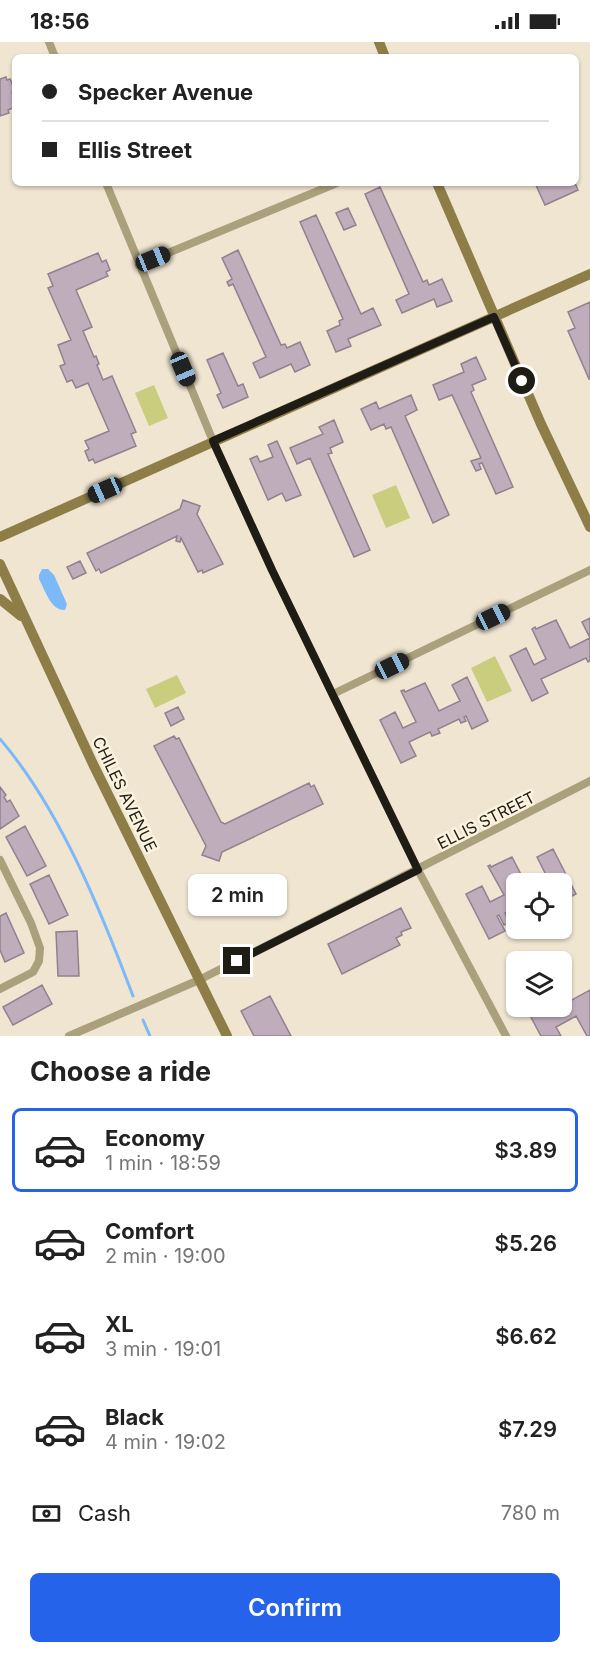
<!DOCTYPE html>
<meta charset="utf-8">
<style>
body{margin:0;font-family:Inter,sans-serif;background:#f2f2f2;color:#222;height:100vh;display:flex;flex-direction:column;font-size:22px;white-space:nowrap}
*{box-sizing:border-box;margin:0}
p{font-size:20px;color:#767676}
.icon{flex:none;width:33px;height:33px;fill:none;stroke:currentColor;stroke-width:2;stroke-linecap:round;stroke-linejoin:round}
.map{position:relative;height:994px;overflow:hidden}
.details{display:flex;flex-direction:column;background:#fff;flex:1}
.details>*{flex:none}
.top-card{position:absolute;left:12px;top:12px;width:567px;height:132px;border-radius:9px;box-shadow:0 2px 4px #0004;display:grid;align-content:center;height:132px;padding:0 30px;background:#fff}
.tools{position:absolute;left:506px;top:831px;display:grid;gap:12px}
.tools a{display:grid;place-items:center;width:66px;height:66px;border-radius:9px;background:#fff;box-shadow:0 2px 4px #0004;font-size:30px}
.end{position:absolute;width:27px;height:27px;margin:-14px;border:8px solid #1f1c15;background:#fff;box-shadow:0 0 0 3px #fff}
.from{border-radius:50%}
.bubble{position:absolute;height:42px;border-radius:9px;background:#fff;box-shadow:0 2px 4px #0004;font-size:20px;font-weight:600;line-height:42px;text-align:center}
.car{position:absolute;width:18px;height:36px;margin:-18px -9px;border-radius:8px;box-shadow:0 0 4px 2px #0007;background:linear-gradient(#222 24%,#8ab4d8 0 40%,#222 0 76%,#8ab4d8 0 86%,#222 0)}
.top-card b{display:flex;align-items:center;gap:21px;height:57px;font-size:22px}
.top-card b+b{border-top:2px solid #e0e0e0}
.top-card i{width:15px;height:15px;background:#222}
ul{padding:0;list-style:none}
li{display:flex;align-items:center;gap:18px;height:84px;margin:0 12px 9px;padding:0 18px;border:3px solid transparent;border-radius:9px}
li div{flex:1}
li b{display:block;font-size:22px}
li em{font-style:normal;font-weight:600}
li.current{border-color:#2563eb}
li>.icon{width:54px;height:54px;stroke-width:1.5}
h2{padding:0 30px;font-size:27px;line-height:72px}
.pay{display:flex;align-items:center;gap:15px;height:66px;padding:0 30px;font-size:22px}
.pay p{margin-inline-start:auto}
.button{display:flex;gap:12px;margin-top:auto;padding:12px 30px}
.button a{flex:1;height:69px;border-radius:9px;background:#2563eb;color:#fff;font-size:24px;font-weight:600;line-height:69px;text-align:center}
.status{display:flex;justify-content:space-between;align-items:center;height:42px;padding:0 30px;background:#fff;direction:ltr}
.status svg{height:16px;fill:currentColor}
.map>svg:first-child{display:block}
.green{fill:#cacd7e}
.water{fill:#7bb9f9}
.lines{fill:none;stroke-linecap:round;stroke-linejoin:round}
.stream{stroke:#7bb9f9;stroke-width:3}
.building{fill:#bfadbc;stroke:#91808f;stroke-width:1.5}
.street{stroke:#aaa07c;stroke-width:8}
.secondary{stroke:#8d7d47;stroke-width:10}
.route{stroke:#1f1c15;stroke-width:8}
.labels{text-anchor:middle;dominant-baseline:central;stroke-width:5;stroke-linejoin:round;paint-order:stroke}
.street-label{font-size:16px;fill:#1f1c15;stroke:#fcf3de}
</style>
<div class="status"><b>18:56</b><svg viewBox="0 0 49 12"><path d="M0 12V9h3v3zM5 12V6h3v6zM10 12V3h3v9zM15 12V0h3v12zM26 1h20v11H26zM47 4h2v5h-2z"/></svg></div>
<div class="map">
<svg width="590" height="994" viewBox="0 0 590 994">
<rect width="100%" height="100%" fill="#efe5d1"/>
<path class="green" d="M154,343L168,376L149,384L135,351Z
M396,443L410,476L386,486L372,453Z
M495,614L512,649L487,660L471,626Z
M177,633L186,651L155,666L146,647Z"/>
<path class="water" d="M42,527H48L54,533L67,562L65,568C51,569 45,548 39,537V533Z"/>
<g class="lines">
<path class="stream" d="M0,697C60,767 101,869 133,954
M143,978L150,994"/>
</g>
<path class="building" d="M6,35L7,38L10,37L15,49L12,50L15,65L8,68L9,71L0,74V37Z
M535,141H575L578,148L545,163Z
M380,145L423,240L427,238L429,243L442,237L452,259L437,265L434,257L402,271L396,258L409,252L365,152Z
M348,166L356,183L344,188L336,171Z
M316,173L361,272L373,266L381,283L348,297L351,304L336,310L327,289L340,283L339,279L343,277L300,180Z
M238,208L281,303L285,302L287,306L300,300L310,323L295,330L291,322L260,336L253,321L266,315L233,242L229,244L227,240L232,237L222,216Z
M98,211L102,220L106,218L110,228L106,230L108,234L76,248L92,285L83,289L94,315L96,314L99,322L97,323L103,338L112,334L136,390L131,392L136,404L95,421L93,417L89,419L85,409L89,407L85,399L109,389L88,341L76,346L72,338L67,340L60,324L65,322L58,303L71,298L48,246L53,244L48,232Z
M590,260V337H589L568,289L575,286L568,270Z
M223,311L238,344L243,342L248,355L223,366L217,353L221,351L207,318Z
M476,315L486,337L472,343L474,348L471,350L513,445L496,452L482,421L479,422L481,427L476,429L471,419L481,416L452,353L439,358L433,343L464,330L461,322Z
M411,353L417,368L405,374L449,473L433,481L391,385L386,387L384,382L371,388L361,367L376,360L379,367Z
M334,378L343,400L330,406L332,411L328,412L370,508L354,515L310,416L297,422L290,406L323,392L319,385Z
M277,399L301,453L286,459L282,451L268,458L250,417L257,414L260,420L273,415L268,403Z
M183,458L200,464L197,472L223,522L203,531L202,528L198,530L181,496L180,500L176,499L177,494L101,531L99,527L96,529L87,511L180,467Z
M80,519L86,531L73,537L67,525Z
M590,576V619L588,620L586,616L541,637L548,651L532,659L510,614L526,606L534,623L546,617L532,587L535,585L536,587L556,578L570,606L590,596L582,580Z
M467,635L488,679L472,687L466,674L464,675L466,679L461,681L459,677L438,687L440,691L432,694L430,690L409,700L416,714L401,721L380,678L395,670L403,686L416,680L401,649L404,648L405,650L425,641L439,669L460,659L452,643Z
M178,665L184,677L171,684L165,671Z
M174,694L176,697L179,696L221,780L225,782L309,741L311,745L314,743L323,762L222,810L219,819L202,813L206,804L154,704Z
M0,745L6,753L4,755L7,760L10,758L19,774L0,787Z
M25,784L46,824L27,834L6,795Z
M553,807L576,852L561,860V842H528L546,833L537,815Z
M512,815L526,842H516V866L505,871L509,881L504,883L499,873L497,874L505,889L489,897L466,852L482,844L490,860L504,853L488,824L490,823L491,825Z
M49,833L68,873L49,882L30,842Z
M401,866L411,886L401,890L402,893L396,896L400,903L342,932L328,902Z
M6,871L24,911L5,920L0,908V874Z
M77,889L79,934H58L56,890Z
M42,943L52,962L13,983L3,965Z
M590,948V994H587L576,974L556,985L561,994H541L526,966L545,964L549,971L555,967L554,964H561Z
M270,954L291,994H254L241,969Z"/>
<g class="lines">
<path class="street" d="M49,0L55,15
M106,141L213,399L272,528L418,828L506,994
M139,223L337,141
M333,652L590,528
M0,818L31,881L40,906L39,919L33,930L0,947
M69,994L199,938L590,739"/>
<path class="secondary" d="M379,0L385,15
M437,141L541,382L590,485
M0,495L590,232
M0,522L93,722L227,994
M0,557L21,574"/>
</g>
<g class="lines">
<path class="route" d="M237,919L418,828L272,528L213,399L494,275L522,339"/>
</g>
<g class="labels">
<g class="street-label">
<text transform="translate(125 752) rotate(64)">CHILES AVENUE</text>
<text transform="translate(486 778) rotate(-27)">ELLIS STREET</text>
</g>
</g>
</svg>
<div class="tools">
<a><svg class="icon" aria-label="locate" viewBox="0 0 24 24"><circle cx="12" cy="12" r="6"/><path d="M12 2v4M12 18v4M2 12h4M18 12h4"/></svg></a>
<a><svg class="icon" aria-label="layers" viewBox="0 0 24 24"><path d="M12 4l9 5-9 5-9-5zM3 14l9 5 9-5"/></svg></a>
</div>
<i class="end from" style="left:522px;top:339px"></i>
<i class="end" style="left:237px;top:919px"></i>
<div class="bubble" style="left:188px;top:832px;width:99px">2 min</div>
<i class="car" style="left:153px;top:217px;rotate:68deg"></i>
<i class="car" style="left:183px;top:327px;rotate:157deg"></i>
<i class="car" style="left:105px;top:448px;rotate:246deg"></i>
<i class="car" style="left:493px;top:575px;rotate:64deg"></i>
<i class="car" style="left:392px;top:624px;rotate:64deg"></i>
<div class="top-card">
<b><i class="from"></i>Specker Avenue</b>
<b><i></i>Ellis Street</b>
</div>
</div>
<section class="details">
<h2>Choose a ride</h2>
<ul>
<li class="current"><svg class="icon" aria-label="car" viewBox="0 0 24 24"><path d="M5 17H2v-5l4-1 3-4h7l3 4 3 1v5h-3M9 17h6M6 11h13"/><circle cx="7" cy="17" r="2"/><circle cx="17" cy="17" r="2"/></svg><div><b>Economy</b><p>1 min · 18:59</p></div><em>$3.89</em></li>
<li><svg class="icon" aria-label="car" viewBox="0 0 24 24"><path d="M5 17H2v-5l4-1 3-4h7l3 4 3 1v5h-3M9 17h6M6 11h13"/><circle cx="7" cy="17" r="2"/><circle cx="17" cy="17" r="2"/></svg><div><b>Comfort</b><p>2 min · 19:00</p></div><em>$5.26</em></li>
<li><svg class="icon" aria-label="car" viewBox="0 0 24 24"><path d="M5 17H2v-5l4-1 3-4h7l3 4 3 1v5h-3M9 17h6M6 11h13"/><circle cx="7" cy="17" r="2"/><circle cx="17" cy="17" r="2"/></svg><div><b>XL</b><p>3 min · 19:01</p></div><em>$6.62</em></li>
<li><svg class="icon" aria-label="car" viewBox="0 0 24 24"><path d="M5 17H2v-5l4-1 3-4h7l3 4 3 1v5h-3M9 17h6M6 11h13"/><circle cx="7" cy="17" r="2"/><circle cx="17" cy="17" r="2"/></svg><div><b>Black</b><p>4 min · 19:02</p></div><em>$7.29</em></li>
</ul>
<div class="pay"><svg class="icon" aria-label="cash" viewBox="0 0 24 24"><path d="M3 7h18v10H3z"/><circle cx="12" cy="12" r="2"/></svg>Cash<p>780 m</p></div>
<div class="button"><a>Confirm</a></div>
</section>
